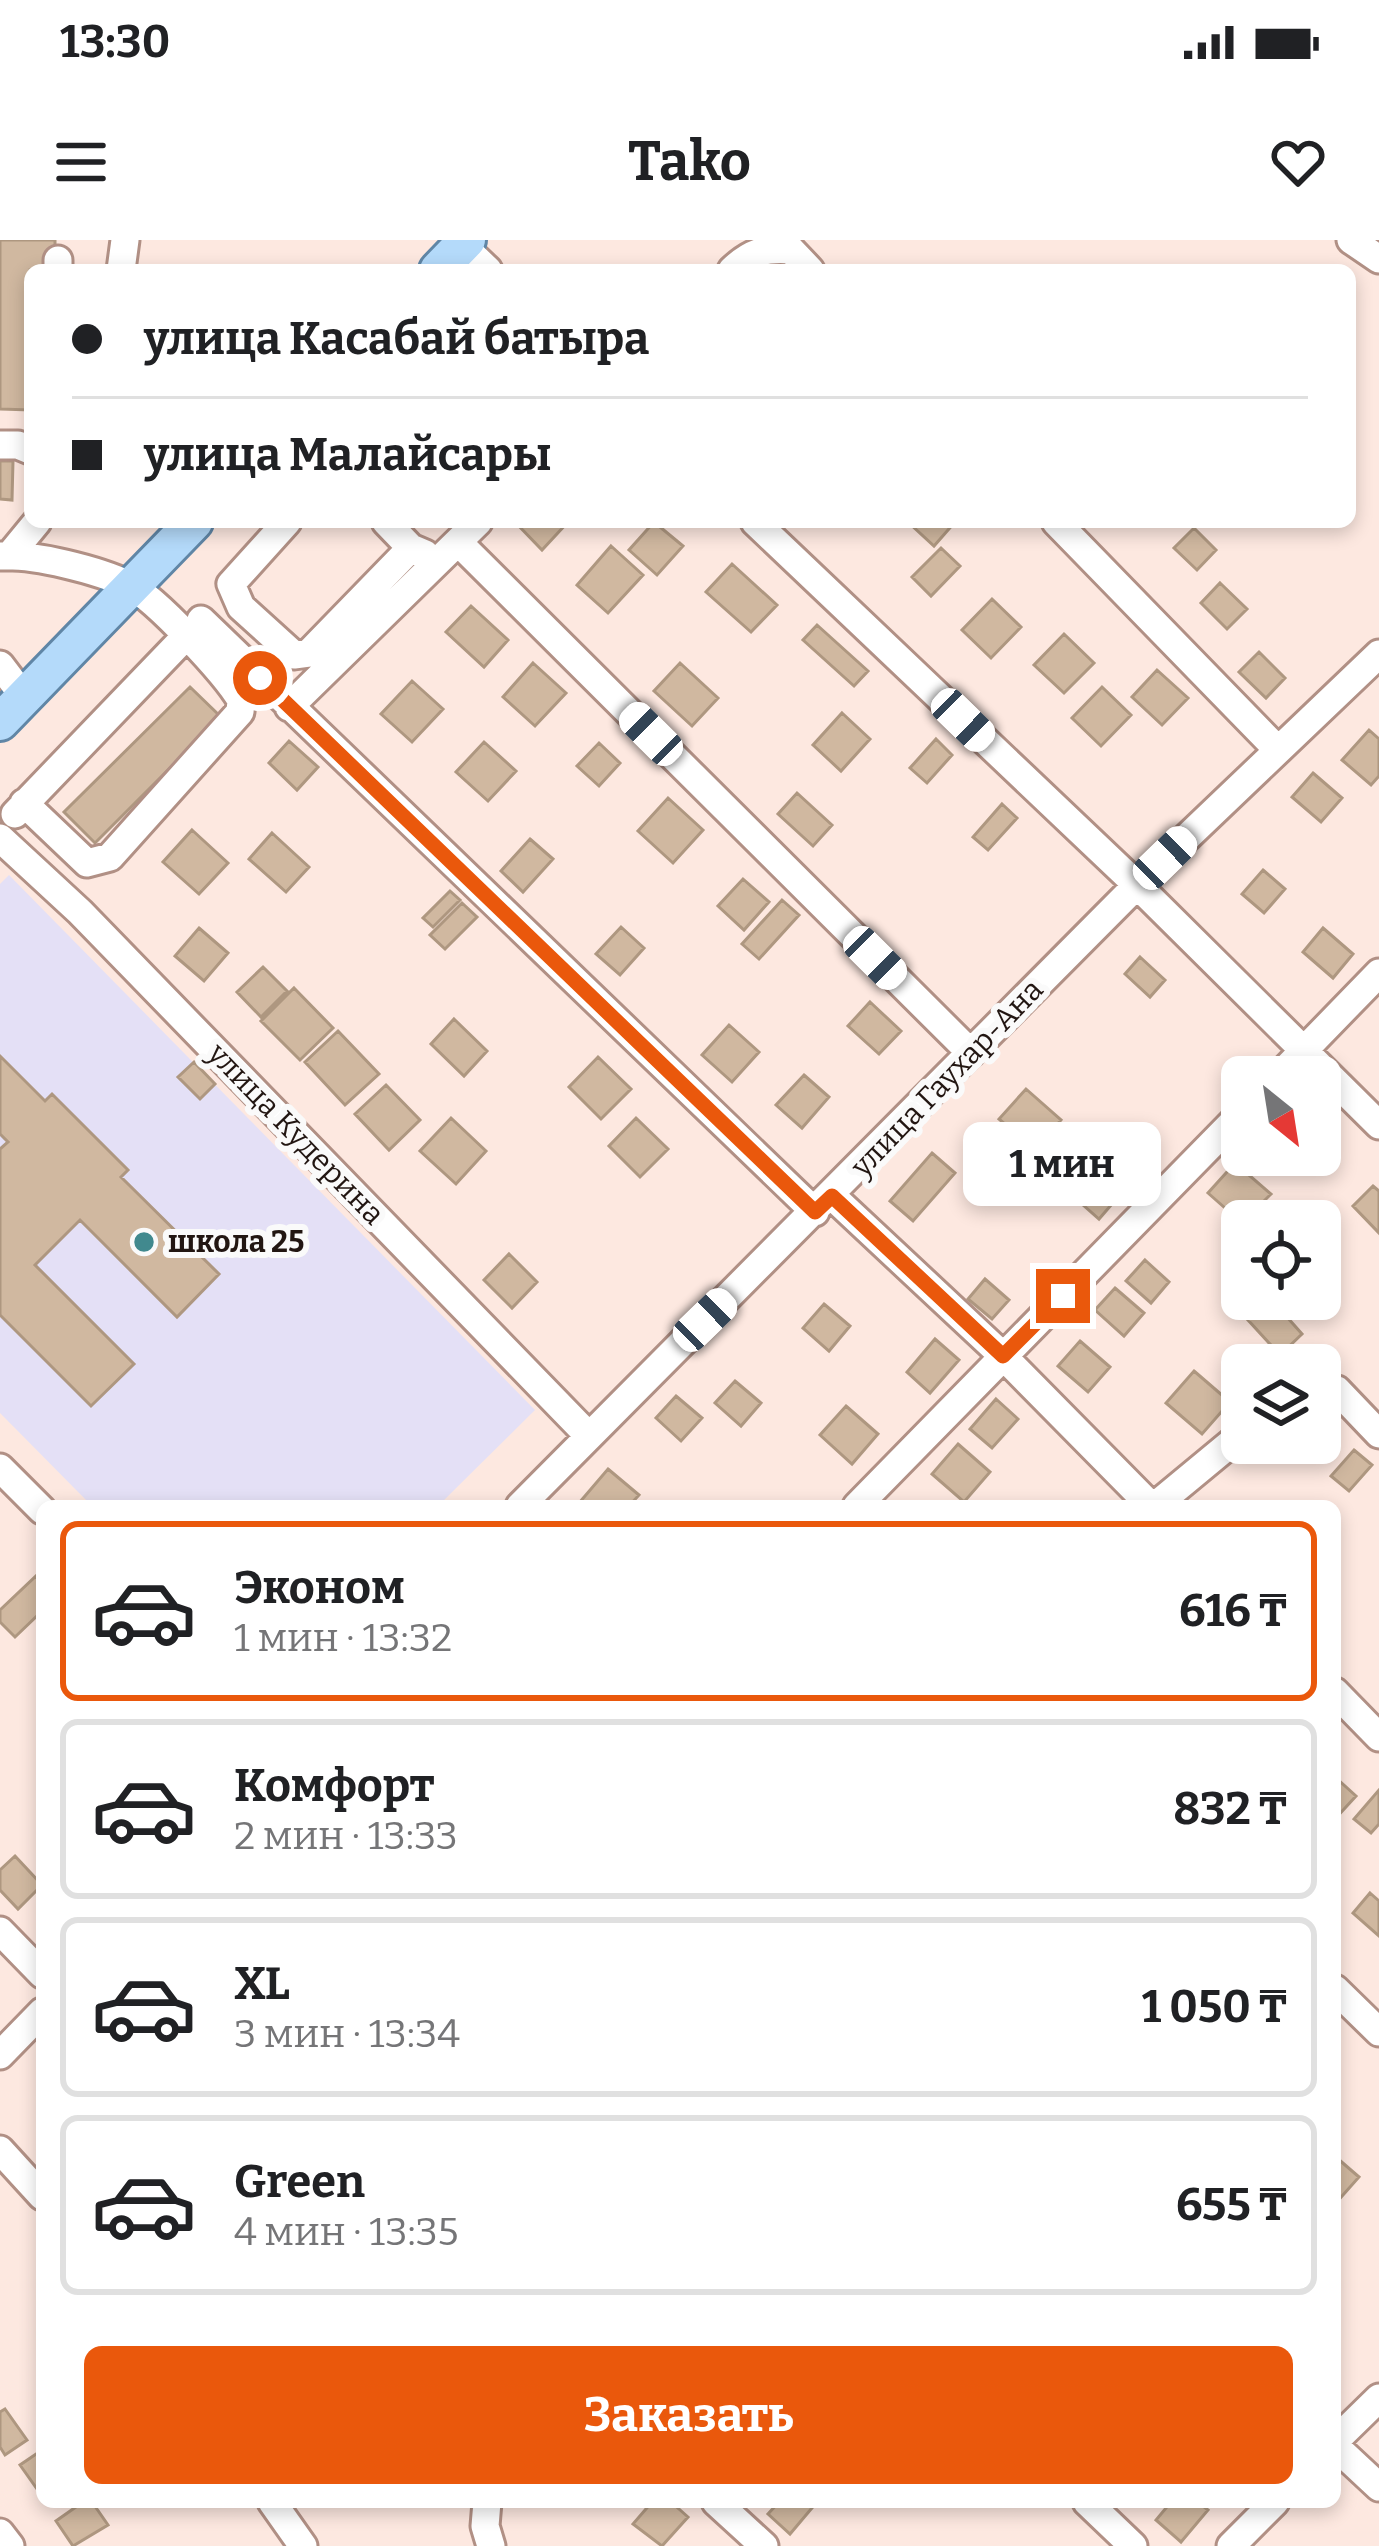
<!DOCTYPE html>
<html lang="ru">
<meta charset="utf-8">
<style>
body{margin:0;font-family:Bitter,serif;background:#f6f6f6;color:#202124;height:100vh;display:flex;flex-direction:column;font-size:45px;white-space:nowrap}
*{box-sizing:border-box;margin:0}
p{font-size:39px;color:#757577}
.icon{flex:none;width:66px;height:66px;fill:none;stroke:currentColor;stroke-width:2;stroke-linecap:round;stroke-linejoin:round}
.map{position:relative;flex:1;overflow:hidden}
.side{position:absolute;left:36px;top:1260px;width:1305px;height:1008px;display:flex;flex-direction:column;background:#fff;border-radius:18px;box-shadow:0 6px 18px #0003}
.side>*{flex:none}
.guide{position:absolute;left:24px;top:24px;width:1332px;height:264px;border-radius:18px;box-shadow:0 6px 18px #0003;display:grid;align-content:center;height:264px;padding:0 48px;background:#fff}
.needle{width:78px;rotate:150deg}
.fabs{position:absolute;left:1221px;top:816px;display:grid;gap:24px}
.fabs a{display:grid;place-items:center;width:120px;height:120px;border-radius:18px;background:#fff;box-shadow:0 6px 18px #0003;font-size:60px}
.end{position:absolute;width:54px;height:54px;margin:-27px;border:15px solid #ea580c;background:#fff;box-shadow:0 0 0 6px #fff}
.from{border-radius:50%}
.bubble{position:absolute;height:84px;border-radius:18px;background:#fff;box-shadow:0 6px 18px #0003;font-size:39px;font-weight:700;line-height:84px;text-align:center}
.car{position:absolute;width:36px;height:72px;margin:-36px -18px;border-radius:15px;box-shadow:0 0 9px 3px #0007;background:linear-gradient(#fff 24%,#345 0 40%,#fff 0 76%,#345 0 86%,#fff 0)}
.guide b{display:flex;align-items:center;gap:42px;height:114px;font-size:45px}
.guide b+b{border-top:3px solid #e0e0e0}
.guide i{width:30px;height:30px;background:#202124}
ul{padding:21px 0 0;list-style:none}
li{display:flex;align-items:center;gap:36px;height:180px;margin:0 24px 18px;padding:0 24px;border:6px solid #e0e0e0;border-radius:18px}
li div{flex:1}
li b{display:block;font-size:45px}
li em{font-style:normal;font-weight:700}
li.current{border-color:#ea580c}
li>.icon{width:108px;height:108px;stroke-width:1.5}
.button{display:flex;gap:24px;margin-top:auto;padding:24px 48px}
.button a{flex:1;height:138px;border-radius:18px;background:#ea580c;color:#fff;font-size:48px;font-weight:700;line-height:138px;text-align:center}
.status{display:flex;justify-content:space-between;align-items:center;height:84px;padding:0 60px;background:#fff;direction:ltr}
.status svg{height:33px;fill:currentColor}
header{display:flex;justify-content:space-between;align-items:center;height:156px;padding:0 48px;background:#fff;font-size:54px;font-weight:700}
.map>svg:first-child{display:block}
.education{fill:#e4e0f6}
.building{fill:#d0b8a0;stroke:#ae9780;stroke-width:3}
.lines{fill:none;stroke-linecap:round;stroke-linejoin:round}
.minor-casing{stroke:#b19085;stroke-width:33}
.major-casing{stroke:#6086a6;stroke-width:42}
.minor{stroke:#fff;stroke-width:27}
.major{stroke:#b4dafa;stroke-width:36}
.route{stroke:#ea580c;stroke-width:15}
.poi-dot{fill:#41898e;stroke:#fafafa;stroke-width:4.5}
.labels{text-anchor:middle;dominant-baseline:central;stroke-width:12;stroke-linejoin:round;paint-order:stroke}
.street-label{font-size:30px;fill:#221612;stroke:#fafafa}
.poi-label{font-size:30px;font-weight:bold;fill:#221612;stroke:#fafafa;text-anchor:start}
</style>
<div class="status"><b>13:30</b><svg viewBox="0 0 49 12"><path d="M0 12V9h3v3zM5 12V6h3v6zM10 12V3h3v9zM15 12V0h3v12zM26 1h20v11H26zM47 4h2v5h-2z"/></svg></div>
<header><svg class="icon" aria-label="menu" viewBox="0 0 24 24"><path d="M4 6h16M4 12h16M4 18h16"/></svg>Tako<svg class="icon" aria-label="heart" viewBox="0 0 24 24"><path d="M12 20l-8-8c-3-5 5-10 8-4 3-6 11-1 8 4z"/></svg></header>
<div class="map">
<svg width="1379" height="2306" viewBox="0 0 1379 2306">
<rect width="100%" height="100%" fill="#fde8e0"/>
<path class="education" d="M9,635L535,1170L438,1266H92L0,1173V644Z"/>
<path class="building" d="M0,0H55V30H30V170L0,169Z
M0,221H13L12,260L0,259Z
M515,282H568L542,310Z
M654,282L683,306L657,335L629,310Z
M908,282H955L934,306Z
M1194,288L1216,310L1197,330L1174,308Z
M611,306L643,335L608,373L577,345Z
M941,308L960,326L931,356L912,337Z
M732,324L777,365L751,392L706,352Z
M1220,343L1247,369L1227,389L1201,363Z
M992,359L1021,387L991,418L962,390Z
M471,366L508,400L484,427L446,392Z
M817,385L868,431L854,446L803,400Z
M1064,394L1094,423L1064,453L1034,425Z
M1259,412L1285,438L1266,458L1239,432Z
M533,423L566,453L535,486L503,457Z
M680,423L718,458L692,486L654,451Z
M1157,430L1188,458L1162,485L1132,457Z
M412,441L443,469L412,502L381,474Z
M190,447L221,477L95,603L64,572Z
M1102,447L1131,475L1101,506L1072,478Z
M842,473L870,499L841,531L813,505Z
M1369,490L1379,499V536L1371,545L1342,520Z
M936,499L952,515L927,543L910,528Z
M289,501L318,527L297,550L269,523Z
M484,502L516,531L488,561L456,532Z
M599,503L620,523L599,546L577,526Z
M1313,533L1342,558L1321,582L1292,557Z
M797,553L832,585L813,606L778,574Z
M668,558L703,590L673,623L638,591Z
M1002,564L1017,578L988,610L973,597Z
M192,590L228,623L199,654L163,622Z
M272,593L309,627L286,652L249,619Z
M530,599L553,619L523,652L501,631Z
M1263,630L1285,649L1264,673L1242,654Z
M743,639L769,662L744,690L718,666Z
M450,651L460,660L433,687L423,678Z
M782,660L799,675L759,719L742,704Z
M462,663L477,677L445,709L430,695Z
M621,687L644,708L620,735L596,714Z
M199,688L228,713L204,741L175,716Z
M1323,688L1353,714L1333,738L1303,712Z
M1140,717L1165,740L1150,757L1125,734Z
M263,727L287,751L261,777L237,752Z
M294,748L333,788L300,820L261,781Z
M870,762L901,791L879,814L848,786Z
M454,779L487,811L464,836L431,804Z
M729,785L759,812L732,842L702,815Z
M338,791L379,834L345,865L305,822Z
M0,816L45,861L52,854L128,930L121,937L219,1034L177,1077L80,980L35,1025L134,1124L91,1166L0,1075V909L8,902L0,894Z
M598,817L631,849L601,879L569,847Z
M194,822L215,844L200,859L178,837Z
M804,835L829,857L802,888L776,865Z
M386,845L420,880L389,910L355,874Z
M1026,849L1061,880L1035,910L999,879Z
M451,878L486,911L456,944L420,911Z
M636,878L668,909L640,937L609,906Z
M932,913L955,933L913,981L890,961Z
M1091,920L1125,949L1099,979L1065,949Z
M1235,923L1271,954L1242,983L1208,953Z
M1373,946L1379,951V993L1353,966Z
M509,1014L537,1042L512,1068L484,1040Z
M1145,1020L1169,1042L1151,1063L1126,1041Z
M985,1039L1009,1060L992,1079L968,1059Z
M1115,1048L1144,1073L1124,1096L1095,1070Z
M1271,1059L1302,1094L1280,1115L1248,1080Z
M824,1064L850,1086L829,1111L803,1088Z
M935,1099L959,1120L930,1153L907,1132Z
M1080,1101L1110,1127L1088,1152L1058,1126Z
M1194,1131L1230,1162L1202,1194L1166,1163Z
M735,1141L761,1163L741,1186L715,1163Z
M676,1156L702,1178L681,1201L656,1178Z
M996,1159L1018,1179L992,1208L970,1189Z
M846,1166L878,1194L852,1224L820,1195Z
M958,1204L990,1232L964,1262L932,1234Z
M1354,1210L1372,1225L1349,1251L1331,1236Z
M608,1229L639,1255L629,1266H583L579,1263Z
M36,1336L42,1343V1371L15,1397L0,1382V1370Z
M1335,1537L1356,1556L1335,1579Z
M1379,1550V1584L1371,1593L1354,1579Z
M15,1616L42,1645L18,1669L0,1650V1630Z
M1370,1653L1379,1661V1696L1353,1673Z
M1337,1918L1359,1937L1335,1964V1921Z
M5,2169L27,2200L5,2215L0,2207V2172Z
M42,2210V2256L20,2225Z
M83,2262H92L108,2285L73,2306L56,2281Z
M652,2262H671L688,2277L662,2306L633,2284Z
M779,2262H817L790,2294L768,2274Z
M1171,2262H1198L1208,2270L1181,2302L1156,2280Z"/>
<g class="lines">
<g class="minor-casing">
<path id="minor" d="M1351,0L1379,19
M462,5L488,30
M58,30V20
M121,30L125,0
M732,30C751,12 765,8 791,10L810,30
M0,205H18L30,210
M287,282L231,344L241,367L294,415L309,413L411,308
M386,282L411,308L425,314
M755,282L1137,645L1379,885
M1056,282L1278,510
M459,303L971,813
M0,316C34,314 98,330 129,345C156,359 225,433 241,460L240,472L110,617L87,623L24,563
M9,316L37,282
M201,380L815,972
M0,425L25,458
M289,467L478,282
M15,574L186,396
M0,598L80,672L587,1194
M1278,837L1379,733
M832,956L1003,1116L1151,1266
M1320,1150H1337L1379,1194
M0,1228L42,1270
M520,1266L1137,645L1379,414
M857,1266L1242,873
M1155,1266L1242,1194
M1335,1452L1379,1497
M0,1691L42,1734
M1335,1749L1379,1792
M0,1815L42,1772
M0,1910L42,1956
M1335,2201L1379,2158
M1335,2206L1379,2247
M272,2262L303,2306
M487,2262L485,2286L491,2306
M716,2262L764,2306
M1087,2262L1133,2306
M0,2293L10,2306
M1231,2306L1275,2262"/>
</g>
<g class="major-casing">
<path id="major" d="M438,30L467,0
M0,482L194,282"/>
</g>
<use href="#minor" class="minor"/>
<use href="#major" class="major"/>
</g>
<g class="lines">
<path class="route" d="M260,438L815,972L832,956L1003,1116L1063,1056"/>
</g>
<circle class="poi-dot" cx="144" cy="1002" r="12"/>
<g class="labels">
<g class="street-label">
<text transform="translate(947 838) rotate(-46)">улица Гаухар-Ана</text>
<text transform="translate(296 894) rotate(46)">улица Кудерина</text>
</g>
<g class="poi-label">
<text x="168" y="1002">школа 25</text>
</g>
</g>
</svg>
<div class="fabs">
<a><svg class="needle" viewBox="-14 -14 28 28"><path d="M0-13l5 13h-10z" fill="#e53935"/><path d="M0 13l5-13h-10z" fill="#757577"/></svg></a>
<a><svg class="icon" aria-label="locate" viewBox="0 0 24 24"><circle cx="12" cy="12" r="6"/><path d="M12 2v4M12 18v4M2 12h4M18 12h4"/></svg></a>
<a><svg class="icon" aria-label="layers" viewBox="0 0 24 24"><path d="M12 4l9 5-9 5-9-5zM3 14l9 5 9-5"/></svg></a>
</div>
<i class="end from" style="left:260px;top:438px"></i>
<i class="end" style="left:1063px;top:1056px"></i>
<div class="bubble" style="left:963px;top:882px;width:198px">1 мин</div>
<i class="car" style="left:963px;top:480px;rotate:134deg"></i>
<i class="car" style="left:651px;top:494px;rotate:315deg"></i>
<i class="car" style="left:1165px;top:618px;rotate:46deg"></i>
<i class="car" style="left:875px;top:718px;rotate:135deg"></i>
<i class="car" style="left:705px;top:1080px;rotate:46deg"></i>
<div class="guide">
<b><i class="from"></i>улица Касабай батыра</b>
<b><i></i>улица Малайсары</b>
</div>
<section class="side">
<ul>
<li class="current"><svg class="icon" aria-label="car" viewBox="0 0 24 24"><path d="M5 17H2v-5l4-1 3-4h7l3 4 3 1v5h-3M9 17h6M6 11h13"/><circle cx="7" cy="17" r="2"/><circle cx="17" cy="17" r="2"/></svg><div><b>Эконом</b><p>1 мин · 13:32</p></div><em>616 ₸</em></li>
<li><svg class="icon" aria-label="car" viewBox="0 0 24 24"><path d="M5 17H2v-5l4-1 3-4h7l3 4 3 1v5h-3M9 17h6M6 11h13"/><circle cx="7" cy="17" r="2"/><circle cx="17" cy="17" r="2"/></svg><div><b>Комфорт</b><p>2 мин · 13:33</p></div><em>832 ₸</em></li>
<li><svg class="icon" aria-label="car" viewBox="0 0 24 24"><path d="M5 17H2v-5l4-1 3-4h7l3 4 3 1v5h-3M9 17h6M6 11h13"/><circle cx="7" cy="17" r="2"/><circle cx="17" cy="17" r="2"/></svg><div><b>XL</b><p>3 мин · 13:34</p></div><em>1 050 ₸</em></li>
<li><svg class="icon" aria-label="car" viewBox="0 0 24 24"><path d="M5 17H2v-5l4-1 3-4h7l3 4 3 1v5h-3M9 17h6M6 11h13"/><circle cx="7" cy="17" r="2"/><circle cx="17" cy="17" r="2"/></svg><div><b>Green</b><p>4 мин · 13:35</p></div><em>655 ₸</em></li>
</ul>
<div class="button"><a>Заказать</a></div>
</section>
</div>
